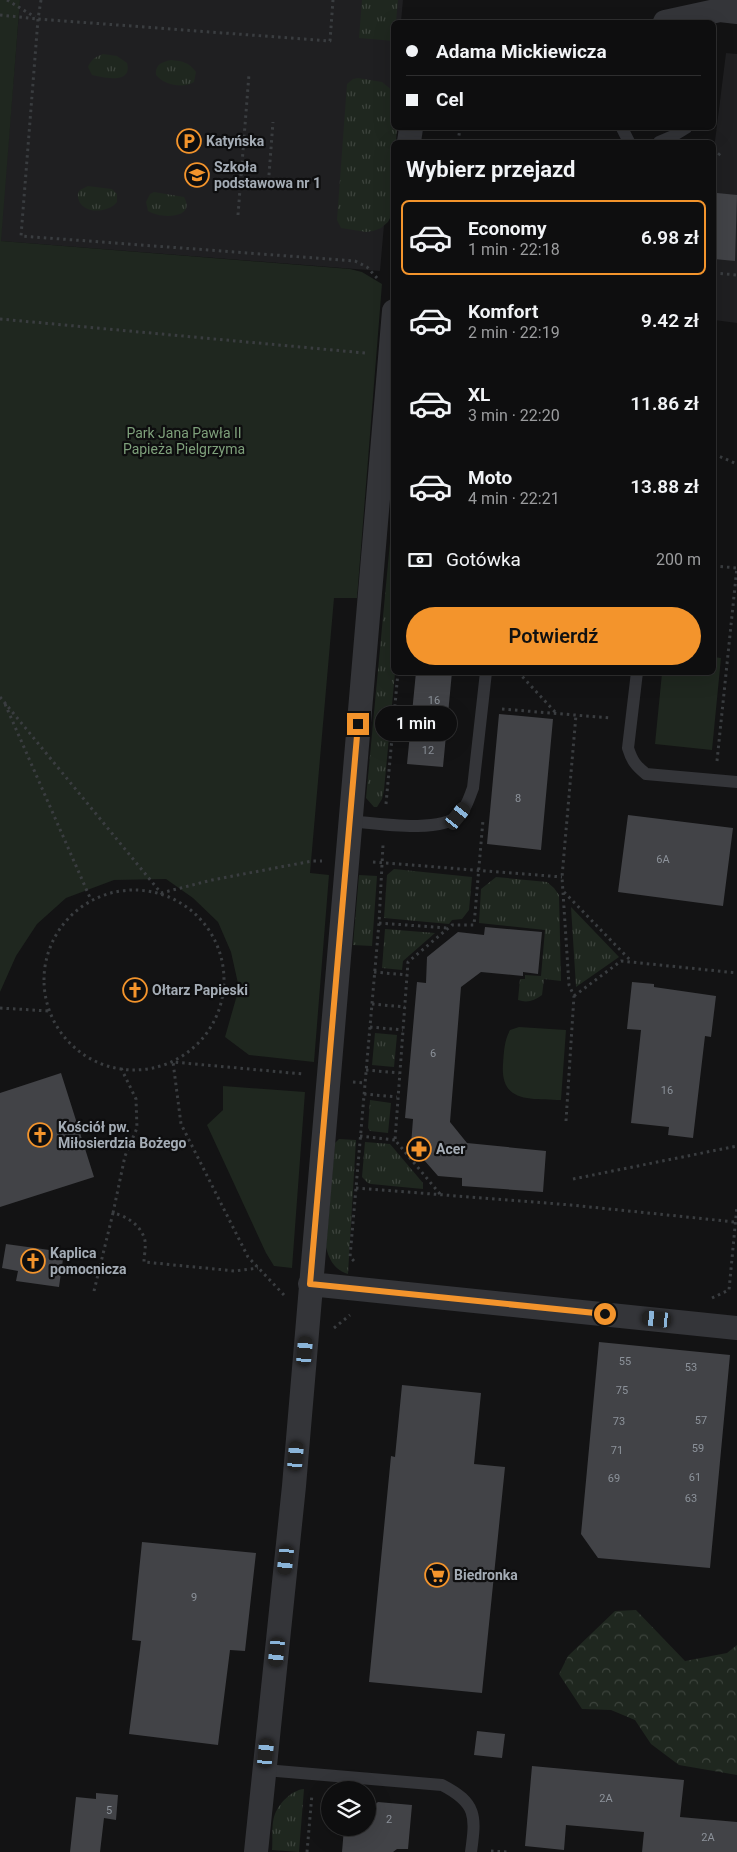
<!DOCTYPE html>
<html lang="pl">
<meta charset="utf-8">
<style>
body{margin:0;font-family:Roboto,sans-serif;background:#1c1c1d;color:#f1f3f6;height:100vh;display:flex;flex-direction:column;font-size:19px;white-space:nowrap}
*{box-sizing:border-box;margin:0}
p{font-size:16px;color:#9b9c9e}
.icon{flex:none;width:28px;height:28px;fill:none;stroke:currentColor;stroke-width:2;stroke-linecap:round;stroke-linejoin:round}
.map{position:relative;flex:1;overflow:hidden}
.side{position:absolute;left:391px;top:140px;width:325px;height:535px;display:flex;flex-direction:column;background:#0e0e0f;border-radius:8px;box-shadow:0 5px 20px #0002,0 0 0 1px #2e2e2f}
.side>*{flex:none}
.guide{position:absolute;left:391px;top:20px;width:325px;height:110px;border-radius:8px;box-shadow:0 5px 20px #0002,0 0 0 1px #2e2e2f;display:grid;align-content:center;height:110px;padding:0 15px;background:#0e0e0f}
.tools{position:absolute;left:321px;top:1781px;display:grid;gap:10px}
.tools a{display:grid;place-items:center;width:55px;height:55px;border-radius:50%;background:#0e0e0f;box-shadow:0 5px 20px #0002,0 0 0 1px #2e2e2f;font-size:25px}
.end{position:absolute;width:22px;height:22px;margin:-11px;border:6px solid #f3942c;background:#111;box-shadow:0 0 0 2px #111}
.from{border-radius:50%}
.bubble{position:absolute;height:35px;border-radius:18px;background:#0e0e0f;box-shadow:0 5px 20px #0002,0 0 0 1px #2e2e2f;font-size:16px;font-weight:600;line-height:35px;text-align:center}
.car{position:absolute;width:15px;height:30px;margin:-15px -8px;border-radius:6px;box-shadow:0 0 4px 1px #0007;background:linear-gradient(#222 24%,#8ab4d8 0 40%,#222 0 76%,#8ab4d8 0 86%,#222 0)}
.guide b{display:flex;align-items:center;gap:18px;height:48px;font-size:19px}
.guide b+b{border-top:1px solid #2e2e2f}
.guide i{width:12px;height:12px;background:#f1f3f6}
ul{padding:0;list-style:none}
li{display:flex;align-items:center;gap:15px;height:75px;margin:0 10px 8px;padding:0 5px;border:2px solid transparent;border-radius:8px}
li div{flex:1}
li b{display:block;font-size:19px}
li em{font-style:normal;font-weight:600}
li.on{border-color:#f3942c}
li>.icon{width:45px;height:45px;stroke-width:1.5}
h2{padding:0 15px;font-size:22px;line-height:60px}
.pay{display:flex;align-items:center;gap:12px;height:55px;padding:0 15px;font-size:19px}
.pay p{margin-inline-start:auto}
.action{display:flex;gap:10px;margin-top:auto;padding:10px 15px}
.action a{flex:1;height:58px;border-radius:30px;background:#f3942c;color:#111;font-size:20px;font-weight:600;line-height:58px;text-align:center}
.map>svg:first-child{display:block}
.built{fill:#1f1f21}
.grass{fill:url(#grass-tufts)}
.forest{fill:url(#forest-crowns)}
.green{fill:#1f271f}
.building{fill:#424347}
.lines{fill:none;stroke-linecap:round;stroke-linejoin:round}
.path{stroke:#3a3d40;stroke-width:3;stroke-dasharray:2.5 4;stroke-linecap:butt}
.service{stroke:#343539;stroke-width:12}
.minor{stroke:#343539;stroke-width:24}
.route{stroke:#f3942c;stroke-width:6}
.labels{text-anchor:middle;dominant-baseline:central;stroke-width:4.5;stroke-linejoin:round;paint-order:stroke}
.number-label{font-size:11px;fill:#8c929a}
.poi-label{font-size:14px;font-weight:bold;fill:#a4acb5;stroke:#0e0e0f;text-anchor:start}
.park-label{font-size:14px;fill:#7ea07b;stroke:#0e0e0f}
</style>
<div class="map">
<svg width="737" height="1852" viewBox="0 0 737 1852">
<defs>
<pattern id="grass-tufts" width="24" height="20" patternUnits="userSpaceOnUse" patternTransform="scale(1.25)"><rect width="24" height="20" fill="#1f271f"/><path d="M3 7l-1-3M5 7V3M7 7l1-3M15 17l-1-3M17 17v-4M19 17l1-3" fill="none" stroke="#3d443d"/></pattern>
<pattern id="forest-crowns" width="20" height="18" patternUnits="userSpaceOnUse" patternTransform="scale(1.25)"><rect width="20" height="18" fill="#1f271f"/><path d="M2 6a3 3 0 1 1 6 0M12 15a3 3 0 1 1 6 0" fill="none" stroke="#3d443d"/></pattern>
</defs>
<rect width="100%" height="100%" fill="#131314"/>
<path class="built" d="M20,0H403L401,22H394V110L380,271L0,241Z
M726,53L737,54V323L714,320V149Z"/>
<path class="grass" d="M362,0H398L396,22H394V41L359,38Z
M103,54L117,56L127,63C133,84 104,78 92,75L88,67C91,60 95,57 103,54Z
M171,60C182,61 189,62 196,72L194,82C183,89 164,85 156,75C155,65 161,62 171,60Z
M358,78L382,82L393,91L394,128H397L396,142H394L391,216L388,222L381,228L373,231L366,232L341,228L337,220L347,84L353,79Z
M88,186L112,189L117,194V202C107,215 76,214 78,193L80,190Z
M154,192L184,197C197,219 160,219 148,211L146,202L150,194Z
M392,521H394L395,673L384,790L382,799L377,807H374L366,798Z
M394,869L472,877L469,910L462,919L452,920L449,924L384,918L387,875Z
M359,875L377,876L372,946L353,945Z
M496,877L547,882L554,888L559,895L561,981L544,979L542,995C534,1001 527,1003 518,1000L520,979H525V975L541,976L545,930L479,923L481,889Z
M571,907L619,957L576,987Z
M385,929L435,933L403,961L402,970L382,968Z
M375,1033L397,1035L394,1067L372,1065Z
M370,1100L391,1103L388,1133L370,1131L368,1128Z
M339,1139L356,1140L348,1274C335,1270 329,1260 326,1247L335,1143Z
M365,1142L390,1144L423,1183V1189L371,1184L368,1183L362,1177Z
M304,1789L299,1852L272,1850C273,1839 271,1824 275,1814C280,1802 292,1790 304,1789Z"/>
<path class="forest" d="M636,1610L685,1661L727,1653L737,1645V1775L679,1765L651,1744L635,1720L611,1710L582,1709L559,1674L568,1656L615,1611Z"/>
<path class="green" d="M0,0H20L1,241L350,269L362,272L382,284L357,598H334L310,873L329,875L314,1062L249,1055L225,1037L239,988L231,952L218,922L193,898L166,879L114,880L66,898L37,924L16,956L0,992Z
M714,657L721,658L712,750L655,744L662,673L714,672Z
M519,1027L566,1030L561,1100C532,1098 500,1104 503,1064C504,1052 504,1041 510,1030Z
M223,1086L305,1092L292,1268L274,1266L266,1253L207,1125L223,1110Z"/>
<path class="building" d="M717,193L737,195L735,261L714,259V220Z
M416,672H452L443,767L407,764Z
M499,714L553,719L541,850L487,844Z
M628,815L733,828L723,906L618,892Z
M485,927L542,932L538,974L523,972V976L481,972L461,987L450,1122L467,1143L546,1151L543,1192L462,1186V1178L438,1176L411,1145L413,1119L405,1118L417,982L426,983L427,957L458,932L484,935Z
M632,982L654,984V987L716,996L711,1037L705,1036L693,1138L668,1135L669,1127L631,1123L641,1030L627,1029Z
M61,1073L94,1177L0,1207V1093Z
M6,1244L64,1252L59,1287L16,1281L18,1271L2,1268Z
M599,1342L730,1355L710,1568L598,1558L581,1534Z
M402,1385L481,1393L474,1464L505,1467L482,1693L369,1682L391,1456L395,1457Z
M142,1542L256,1553L245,1651L230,1650L218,1745L129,1734L141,1641L132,1640Z
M477,1731L505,1734L502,1758L474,1755Z
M532,1766L684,1780L680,1817L737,1822V1852H642L644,1832L566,1825L564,1850L525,1846Z
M96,1793L118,1795L116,1820L104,1818L100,1852H70L76,1797L96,1799Z
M378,1802L412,1805L408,1849H397L393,1852H342L344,1828H368V1810Z"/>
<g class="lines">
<path class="path" d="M7,0L35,17
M41,0L38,19L330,41L333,0
M0,15L38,19
M38,19L21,236L355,261L367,267L377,278
M458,142L460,128
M714,160L722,151
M268,188L273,122
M238,215L249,74
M714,273L737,275
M0,319L365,353
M714,454L737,464
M714,566L737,568
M518,672L556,713
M0,697L161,893L212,880L312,861H322
M5,704L91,900
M502,709L611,718
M717,761L737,567
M386,804L398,672
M373,862L562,877
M44 980a90 90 0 1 1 180 0a90 90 0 1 1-180 0Z
M564,892L631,961
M379,923L447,928
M374,972L407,975
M574,996L621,961L737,973
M372,1004L405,1007
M0,1008L49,1011
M370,1027L403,1030
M366,1070L399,1073
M353,1082L365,1083
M364,1094L397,1097
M566,1121L574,996L569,985L562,877L576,715
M360,1136L395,1140
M573,1179L737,1146
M356,1188L571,1205L735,1222
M440,1194L395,1140L408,962L452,925H474L483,820
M113,1213L125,1156L137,1128L136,1099L121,1068
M354,1261L350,1257L379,923L383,845
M94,1291L113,1213C127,1216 142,1226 145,1241C146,1248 144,1256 144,1262L235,1271L258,1268
M284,1295L248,1257L181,1124L173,1062L303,1074
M712,1298L729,1290L737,1206
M334,1328L350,1315
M491,1851L508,1852
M307,1852L312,1794"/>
<path class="service" d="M622,128L629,142
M659,142L673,136L686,128
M637,672L628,748C632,761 636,766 646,774L737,782
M349,821C375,823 441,834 459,815C467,807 469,798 473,788L486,672
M265,1770L442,1785C477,1803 476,1816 471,1852"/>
<path class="minor" d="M665,22L720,10L737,12
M409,142L411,128
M310,1284L737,1328
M256,1852L294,1486L394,311"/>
</g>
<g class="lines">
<path class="route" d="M358,724L310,1284L605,1314"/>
</g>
<defs>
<g id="parking-ring" transform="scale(1.25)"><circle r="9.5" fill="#0e0e0f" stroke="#f3942c" stroke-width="1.5"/><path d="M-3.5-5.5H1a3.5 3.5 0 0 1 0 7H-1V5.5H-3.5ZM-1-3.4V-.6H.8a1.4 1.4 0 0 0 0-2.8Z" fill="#f3942c"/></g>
<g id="school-ring" transform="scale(1.25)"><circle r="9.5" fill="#0e0e0f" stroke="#f3942c" stroke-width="1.5"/><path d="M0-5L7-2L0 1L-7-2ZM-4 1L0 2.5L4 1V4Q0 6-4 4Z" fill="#f3942c"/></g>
<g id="church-ring" transform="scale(1.25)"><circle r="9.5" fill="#0e0e0f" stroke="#f3942c" stroke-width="1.5"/><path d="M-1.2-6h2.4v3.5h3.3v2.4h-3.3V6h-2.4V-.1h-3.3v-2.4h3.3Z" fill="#f3942c"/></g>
<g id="pharmacy-ring" transform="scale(1.25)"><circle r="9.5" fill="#0e0e0f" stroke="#f3942c" stroke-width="1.5"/><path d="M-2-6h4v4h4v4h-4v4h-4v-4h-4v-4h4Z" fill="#f3942c"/></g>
<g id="supermarket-ring" transform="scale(1.25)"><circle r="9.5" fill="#0e0e0f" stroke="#f3942c" stroke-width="1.5"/><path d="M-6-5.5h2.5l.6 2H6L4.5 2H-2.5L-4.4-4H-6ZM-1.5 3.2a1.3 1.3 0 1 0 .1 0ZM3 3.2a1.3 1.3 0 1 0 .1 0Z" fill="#f3942c"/></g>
</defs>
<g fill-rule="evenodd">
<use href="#parking-ring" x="189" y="141"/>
<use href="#school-ring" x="197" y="175"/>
<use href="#church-ring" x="135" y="990"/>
<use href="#church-ring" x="40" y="1135"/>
<use href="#pharmacy-ring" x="419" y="1149"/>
<use href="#church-ring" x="33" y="1261"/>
<use href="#supermarket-ring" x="437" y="1575"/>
</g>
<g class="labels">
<g class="number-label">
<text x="434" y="700">16</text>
<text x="428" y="750">12</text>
<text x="518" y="798">8</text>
<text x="663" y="859">6A</text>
<text x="433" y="1053">6</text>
<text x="667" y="1090">16</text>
<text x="625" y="1361">55</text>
<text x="691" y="1367">53</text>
<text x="622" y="1390">75</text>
<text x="701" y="1420">57</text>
<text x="619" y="1421">73</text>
<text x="698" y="1448">59</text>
<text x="617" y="1450">71</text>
<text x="695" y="1477">61</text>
<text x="614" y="1478">69</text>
<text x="691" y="1498">63</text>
<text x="194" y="1597">9</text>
<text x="606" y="1798">2A</text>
<text x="109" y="1810">5</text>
<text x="389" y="1819">2</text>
<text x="708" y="1837">2A</text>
</g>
<g class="poi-label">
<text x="206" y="141">Katyńska</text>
<text x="214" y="167">Szkoła<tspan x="214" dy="16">podstawowa nr 1</tspan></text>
<text x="152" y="990">Ołtarz Papieski</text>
<text x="58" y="1127">Kościół pw.<tspan x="58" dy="16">Miłosierdzia Bożego</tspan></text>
<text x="436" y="1149">Acer</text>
<text x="50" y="1253">Kaplica<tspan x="50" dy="16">pomocnicza</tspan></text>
<text x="454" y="1575">Biedronka</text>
</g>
<g class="park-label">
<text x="184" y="433">Park Jana Pawła II<tspan x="184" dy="16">Papieża Pielgrzyma</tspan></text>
</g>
</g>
</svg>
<div class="tools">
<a><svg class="icon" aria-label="layers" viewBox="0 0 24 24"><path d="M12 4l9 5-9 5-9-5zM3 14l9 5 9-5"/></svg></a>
</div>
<i class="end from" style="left:605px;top:1314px"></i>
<i class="end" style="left:358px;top:724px"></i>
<div class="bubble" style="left:375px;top:706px;width:82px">1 min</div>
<i class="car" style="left:458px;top:816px;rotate:39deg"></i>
<i class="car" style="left:657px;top:1319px;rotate:276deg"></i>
<i class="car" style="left:305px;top:1351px;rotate:5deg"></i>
<i class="car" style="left:296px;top:1456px;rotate:5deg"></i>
<i class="car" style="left:286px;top:1560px;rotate:186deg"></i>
<i class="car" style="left:277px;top:1652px;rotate:186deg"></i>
<i class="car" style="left:266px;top:1753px;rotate:6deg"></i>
<div class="guide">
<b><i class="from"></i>Adama Mickiewicza</b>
<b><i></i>Cel</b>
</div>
<section class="side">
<h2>Wybierz przejazd</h2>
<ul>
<li class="on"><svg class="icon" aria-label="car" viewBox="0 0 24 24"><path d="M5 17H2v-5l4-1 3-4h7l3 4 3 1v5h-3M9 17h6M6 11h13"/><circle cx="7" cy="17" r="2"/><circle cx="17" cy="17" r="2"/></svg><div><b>Economy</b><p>1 min · 22:18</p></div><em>6.98 zł</em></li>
<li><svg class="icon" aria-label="car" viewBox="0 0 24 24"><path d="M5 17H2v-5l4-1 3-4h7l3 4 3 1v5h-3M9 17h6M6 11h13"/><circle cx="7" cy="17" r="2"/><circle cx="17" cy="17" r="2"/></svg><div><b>Komfort</b><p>2 min · 22:19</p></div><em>9.42 zł</em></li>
<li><svg class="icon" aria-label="car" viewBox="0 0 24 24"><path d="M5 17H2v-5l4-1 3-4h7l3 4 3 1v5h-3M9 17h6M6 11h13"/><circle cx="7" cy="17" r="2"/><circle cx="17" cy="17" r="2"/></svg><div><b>XL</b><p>3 min · 22:20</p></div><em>11.86 zł</em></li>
<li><svg class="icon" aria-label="car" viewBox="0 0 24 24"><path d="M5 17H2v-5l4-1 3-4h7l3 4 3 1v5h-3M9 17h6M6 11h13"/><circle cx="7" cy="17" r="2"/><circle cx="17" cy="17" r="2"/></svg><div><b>Moto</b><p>4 min · 22:21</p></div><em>13.88 zł</em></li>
</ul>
<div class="pay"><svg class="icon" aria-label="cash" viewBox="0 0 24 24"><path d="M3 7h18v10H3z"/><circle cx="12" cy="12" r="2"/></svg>Gotówka<p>200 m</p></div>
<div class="action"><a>Potwierdź</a></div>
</section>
</div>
